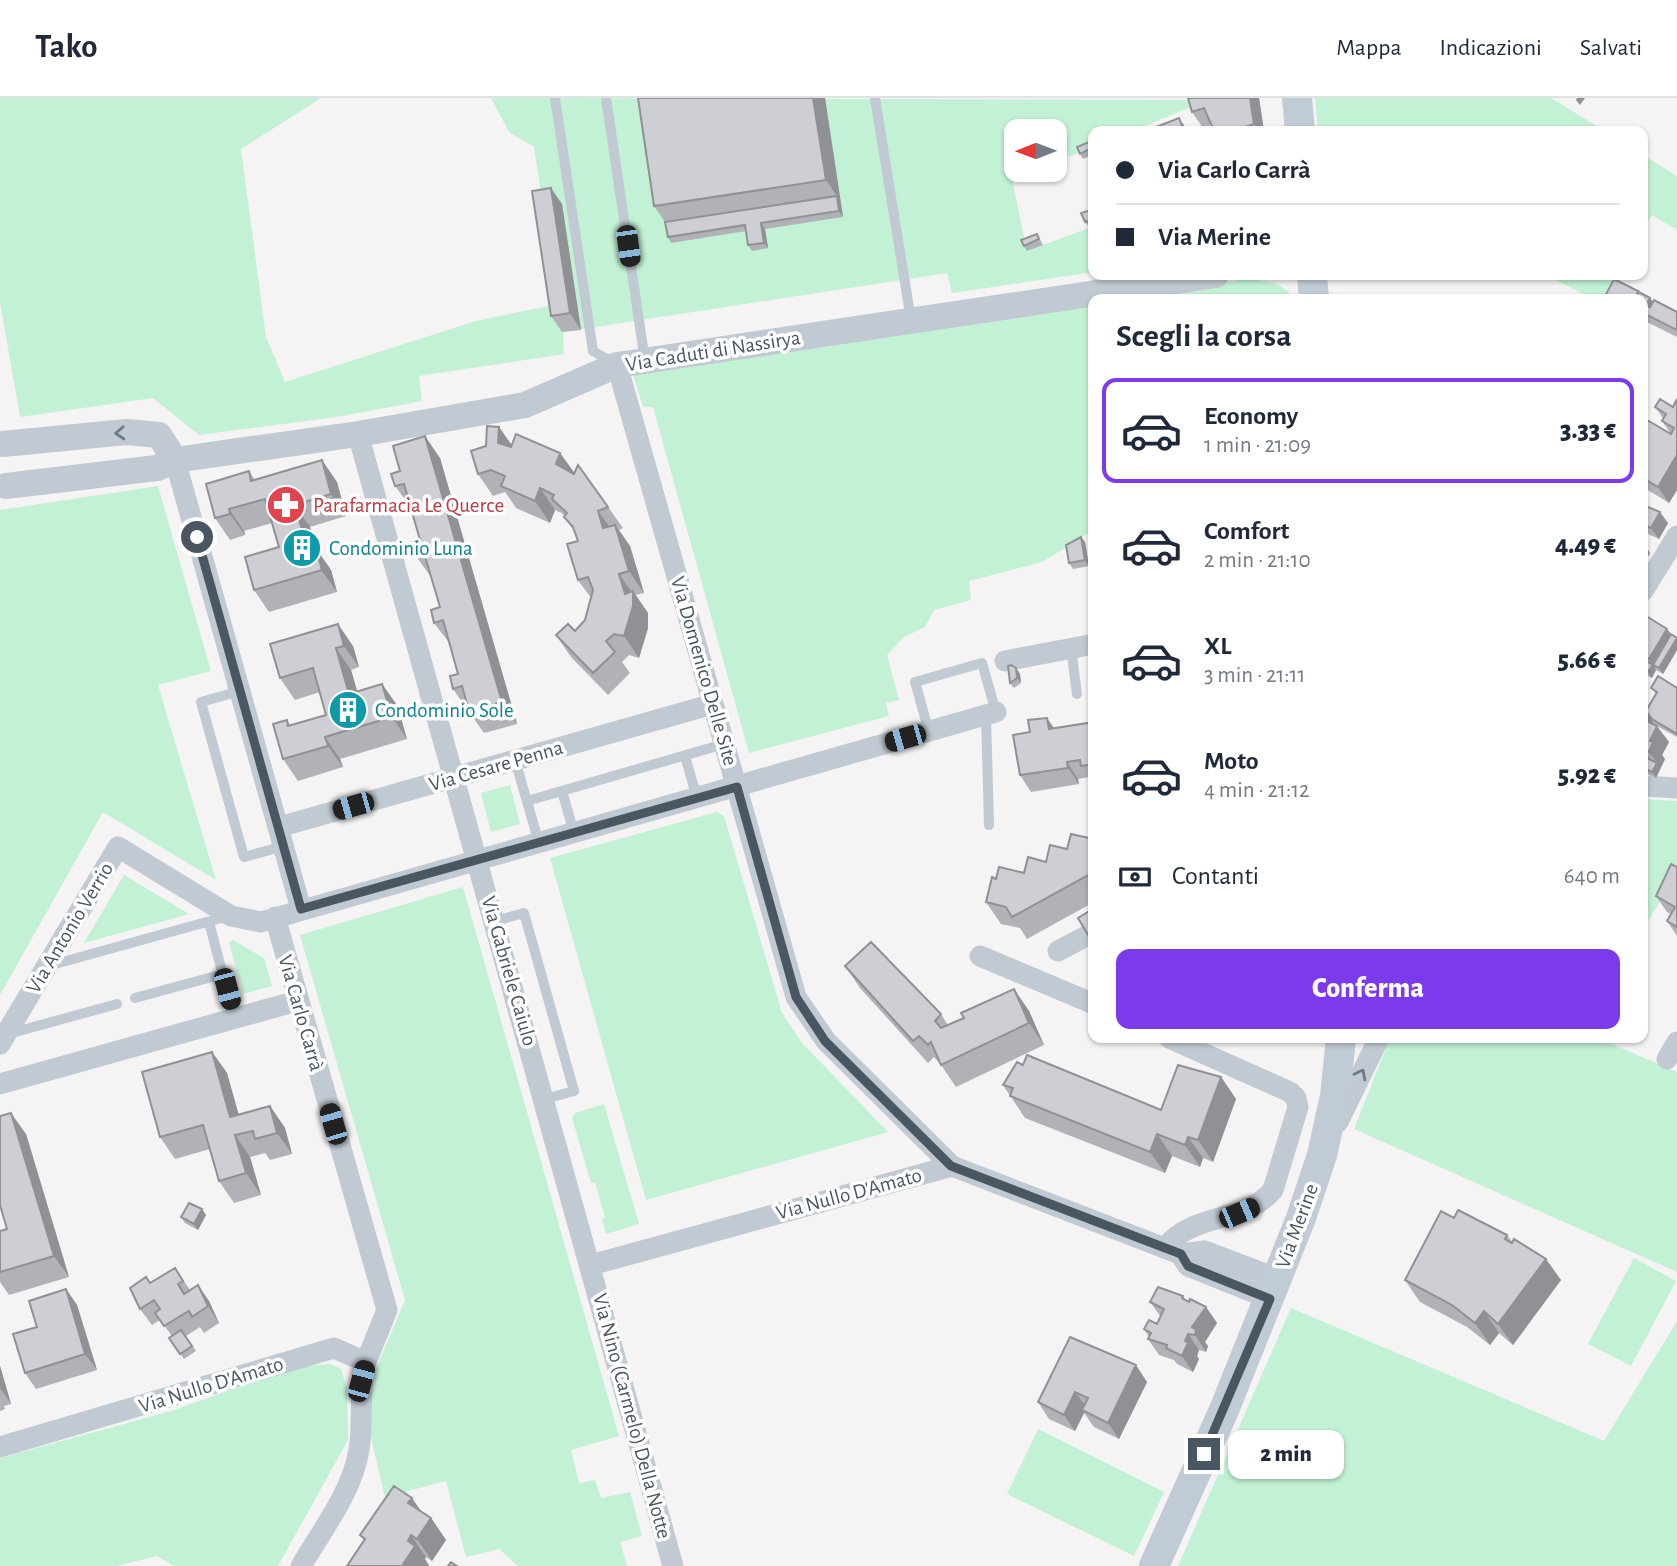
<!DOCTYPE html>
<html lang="it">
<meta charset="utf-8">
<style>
body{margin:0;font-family:"Alegreya Sans",sans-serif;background:#f6f6f7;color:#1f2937;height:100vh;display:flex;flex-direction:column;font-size:26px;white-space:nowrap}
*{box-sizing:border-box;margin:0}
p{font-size:23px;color:#747a83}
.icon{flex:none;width:38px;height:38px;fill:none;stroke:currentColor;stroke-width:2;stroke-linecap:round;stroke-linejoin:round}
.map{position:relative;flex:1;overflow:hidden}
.side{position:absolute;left:1088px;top:196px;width:560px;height:749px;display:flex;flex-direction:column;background:#fff;border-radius:14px;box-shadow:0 2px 5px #0004}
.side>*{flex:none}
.top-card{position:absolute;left:1088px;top:28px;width:560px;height:154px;border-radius:14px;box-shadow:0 2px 5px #0004;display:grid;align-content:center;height:154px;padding:0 28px;background:#fff}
.needle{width:46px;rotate:269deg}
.fabs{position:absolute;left:1004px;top:21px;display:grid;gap:14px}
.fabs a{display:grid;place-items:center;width:63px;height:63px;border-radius:14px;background:#fff;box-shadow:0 2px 5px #0004;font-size:35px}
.end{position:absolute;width:32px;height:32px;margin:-16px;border:9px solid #4a5661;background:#fff;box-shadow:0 0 0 4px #fff}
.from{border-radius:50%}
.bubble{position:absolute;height:49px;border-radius:14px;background:#fff;box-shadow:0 2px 5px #0004;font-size:23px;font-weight:800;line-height:49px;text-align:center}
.car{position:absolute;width:21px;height:42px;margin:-21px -10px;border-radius:9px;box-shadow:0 0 5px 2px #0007;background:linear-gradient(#222 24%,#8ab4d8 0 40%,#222 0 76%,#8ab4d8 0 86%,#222 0)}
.top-card b{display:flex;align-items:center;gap:24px;height:66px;font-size:26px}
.top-card b+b{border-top:2px solid #e0e1e3}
.top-card i{width:18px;height:18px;background:#1f2937}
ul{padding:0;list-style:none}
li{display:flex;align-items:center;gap:21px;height:105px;margin:0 14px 10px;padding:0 14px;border:4px solid transparent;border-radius:14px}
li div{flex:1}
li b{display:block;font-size:26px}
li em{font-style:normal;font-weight:800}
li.on{border-color:#7c3aed}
li>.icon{width:63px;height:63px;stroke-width:1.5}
h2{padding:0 28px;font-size:32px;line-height:84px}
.pay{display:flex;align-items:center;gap:18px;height:77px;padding:0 28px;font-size:26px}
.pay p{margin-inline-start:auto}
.primary-button{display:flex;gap:14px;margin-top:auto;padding:14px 28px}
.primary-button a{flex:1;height:80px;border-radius:14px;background:#7c3aed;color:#fff;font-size:28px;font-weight:800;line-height:80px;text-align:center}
header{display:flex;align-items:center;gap:42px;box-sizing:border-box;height:98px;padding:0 35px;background:#fff;border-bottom:2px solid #e0e1e3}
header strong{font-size:33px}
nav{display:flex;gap:38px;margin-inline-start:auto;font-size:24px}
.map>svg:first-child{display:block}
.green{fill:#c3f1d5}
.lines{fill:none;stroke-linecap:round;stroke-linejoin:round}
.service{stroke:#c1cad2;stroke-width:10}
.minor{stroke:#c1cad2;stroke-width:21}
.tertiary{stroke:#c1cad2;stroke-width:26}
.secondary{stroke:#c1cbd6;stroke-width:30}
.wall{fill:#b0b2b7}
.shaded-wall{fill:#909195}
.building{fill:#cdcfd5;stroke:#909195;stroke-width:2}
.oneway{stroke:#6e7983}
.route{stroke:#4a5661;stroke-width:9}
.labels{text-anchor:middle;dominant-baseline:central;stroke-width:7;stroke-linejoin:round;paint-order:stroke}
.street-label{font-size:21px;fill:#4a5661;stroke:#fff}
.health-label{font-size:21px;fill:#be3a42;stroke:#fff;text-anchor:start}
.culture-label{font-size:21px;fill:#0d838f;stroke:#fff;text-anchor:start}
</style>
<header>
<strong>Tako</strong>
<nav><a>Mappa</a><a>Indicazioni</a><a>Salvati</a></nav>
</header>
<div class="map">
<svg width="1677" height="1468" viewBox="0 0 1677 1468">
<rect width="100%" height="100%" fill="#f5f3f3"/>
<path class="green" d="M0,0H321L241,51L266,239L285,284L476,223L558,206L534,49L509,34L491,0L1208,2L1132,33H1094V49L1055,64V33H1017V72H1035L1012,81L1027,153L1094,128V174L952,195L947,175L563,234L564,256L419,278L422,303L337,319L199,337L153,300L20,319L0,204Z
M1315,0H1551L1605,33H1318Z
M1643,57L1677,78V132L1652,117L1643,131Z
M1546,177H1615L1601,201H1593Z
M1247,181C1267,183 1282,184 1294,201H1118Z
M1094,205V432L1042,464L969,483L971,502L934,512L925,529L904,539L887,557L899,602L886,605L889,618L749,655L653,309H643L633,277Z
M158,388L211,573L158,587L216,782L103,714L0,897V412Z
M510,687L520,726L491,734L481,695Z
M1643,701L1677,703V775L1643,832Z
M717,714L724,718L782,915L802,945L888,1034L646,1102L550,760Z
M124,777L189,816L84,845Z
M463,789L619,1338L571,1352L579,1385L595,1382L601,1400L630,1394L642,1438L620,1444L627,1468H518L499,1451L466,1459L446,1383L385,1399L371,1340L372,1280L405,1202L300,837Z
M233,842L264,860L272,888L243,896L229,845Z
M1390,940H1598L1677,974V1174L1354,1031Z
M604,1006L639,1126L606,1136L602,1122L605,1120L595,1084L591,1085L572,1020L575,1015Z
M1634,1160L1676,1183L1631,1268L1588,1246Z
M1291,1210L1604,1343L1677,1223V1468H1178Z
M330,1266L341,1271L347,1290L348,1342L278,1468H174L157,1458L116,1468H0V1360L171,1313L296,1269Z
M1038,1331L1164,1394L1134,1458L1007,1396Z"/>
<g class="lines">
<path class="service" d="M555,0L593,253L614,265
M606,0L645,263
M875,0L911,222
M1071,550L1077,596
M240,593L201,604L244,759L284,748
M986,617L989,727
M929,634L915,584L982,565L996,614
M685,658L697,700
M515,662L539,745
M562,693L574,735
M527,703L724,646
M495,823L524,815L574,993L545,1001
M209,824L234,920
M48,868L228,818
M135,900L223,876
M8,936L117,906"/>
<path class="minor" d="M617,267L796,899L826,943L952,1068
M358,336L673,1468
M175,362L301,811
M1643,493L1677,438
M1005,563L1094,546
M1643,688L1677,690
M279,729L713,606
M1058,853L1094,834
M980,858L1094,906
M0,946L118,749L231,818L261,824L996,614
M1667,961L1677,944
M0,986L297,903
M1338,1024L1379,940
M1165,1150C1192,1114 1244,1126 1273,1092L1298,1009L1296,1000L1290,994L1169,940
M1180,1156L1188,1168L1270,1201
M591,1167L952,1068L1180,1156L1205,1153L1278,1181
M0,1349L334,1250L366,1264L387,1212L275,819
M301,1468C322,1432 353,1393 359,1351C364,1322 358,1293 366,1264"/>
<path class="tertiary" d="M3,346L126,334L159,337L175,362
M6,388L157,370L175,362L358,336L525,307L617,267L1216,177"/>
<path class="secondary" d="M1297,0L1300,33
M1312,177L1314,201
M1154,1468L1224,1312L1301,1120L1322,1057L1335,998L1341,940"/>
</g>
<path class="wall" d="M638,0H825L843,119L765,131L768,150L752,153L748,147L746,133L671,145L668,139L665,124L654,108Z
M1188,0H1259L1264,33H1214L1211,27L1203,30L1192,14Z
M1094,42V56L1083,61L1080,56Z
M562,106L581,232L562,234L551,218Z
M1094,111V128L1089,129L1085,124Z
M1037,136L1043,147L1027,153L1024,148Z
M1638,193L1650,200L1653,204L1677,214V239L1643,222V201H1610L1606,196Z
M1677,301V392L1669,405L1643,389V329L1671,336L1662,323L1663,320L1655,309H1673Z
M499,329L512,347L560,355L574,375L578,367L623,430L619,432L630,448L644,495L635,497L648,515V530L639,560L629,557L622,564L630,575L608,597L571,559L556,537L575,533L585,522L591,500L578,482V443L576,436L562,415L555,412L550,425L516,410L505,394L493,398L478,376L486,348Z
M440,360L517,626L484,635L453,591L458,576L450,546L434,525L440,509L431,479L415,457L420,442L411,410L395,388Z
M249,373L255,382L337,384L346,418L310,429L317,452L331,472L337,494L269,514L254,492L279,449L272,425L244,433L245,437L230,442L215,420Z
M1643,407L1668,425L1659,441L1648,436L1646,441L1643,440Z
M1081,439L1085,444L1089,468L1073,471L1069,465Z
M1643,516L1667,531L1671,536L1677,540V552L1663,576L1656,572L1652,580L1643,575Z
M270,546L353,548L359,569L351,572L357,593L397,607L407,641L340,661L343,669L298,683L283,661L287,622L290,627L326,617L320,594L295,602L280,580Z
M1016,570L1020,576L1021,585L1014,590L1010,585Z
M1651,590H1677V639L1655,627L1669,644L1662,657L1665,661L1656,680L1643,674V610L1646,613L1656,596Z
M1094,624V684L1089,679L1078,681L1079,686L1031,694L1020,677L1054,631Z
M1094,724V804L1027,841L1020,830L1001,826L986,804L996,781L1024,775L1089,740Z
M1677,769V838L1667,823L1671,816L1667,814L1656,798Z
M845,868L941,916L948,927L964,920L1014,891L1029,913L1044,947L956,989L941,967L934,959L928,965L860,890Z
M212,954L227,975L238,1017L270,1008L285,1030L292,1056L270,1062L265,1055L250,1059L261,1097L234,1105L219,1083L210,1051L175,1061L160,1039Z
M1221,979L1236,1001L1213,1064L1203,1060L1200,1069L1172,1058L1165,1075L1025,1020L1003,987L1161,1012Z
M26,1036L69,1179L9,1197L0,1184V1133L7,1131Z
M206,1117L198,1132L185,1125L181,1119Z
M1454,1120L1507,1137L1513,1145L1561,1182L1513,1247L1499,1235L1490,1247L1467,1229L1420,1204L1405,1182Z
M175,1170L190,1192L209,1203L219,1225L204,1235L200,1229L186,1238L196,1253L184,1261L169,1240L172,1238L160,1222L152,1227L140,1211L150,1185Z
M66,1191L77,1207L97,1272L36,1291L25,1275L37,1229Z
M1183,1198L1186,1202L1206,1209L1217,1225L1205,1244L1208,1248L1206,1254L1199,1252L1197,1258L1199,1261L1193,1274L1177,1266L1174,1262L1159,1257L1148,1241L1149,1239L1144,1231L1157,1226L1161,1219L1150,1204Z
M1070,1239L1147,1284L1119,1341L1094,1329L1084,1315L1075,1333L1049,1321L1038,1304Z
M0,1268L11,1306L4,1308L5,1311L0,1313Z
M422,1414L431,1420L446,1442L432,1463L426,1459L425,1461L429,1468H347L364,1442L360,1437Z"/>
<path class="shaded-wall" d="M813,0H825L843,119L839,113L837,98L826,82Z
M1250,0H1259L1264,33H1259L1254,26Z
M1577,0H1585L1580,7L1576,2Z
M1179,20L1188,33H1184Z
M551,90L562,106L581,232L570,215Z
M761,125L765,131L768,150L764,145Z
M1650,200L1658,211L1654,219L1646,208Z
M499,329L514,351L498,345Z
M425,338L440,360L517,626L502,604Z
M560,355L576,377L556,366Z
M1677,357V392L1669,405L1658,389Z
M322,362L337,384L346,418L331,396Z
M540,390L555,412L550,425L535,403Z
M295,407L310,429L317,452L331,472L337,494L308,453Z
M229,411L244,433L245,437L230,416Z
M598,413L613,434L603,430Z
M1660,414L1668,425L1659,441L1651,430Z
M615,427L630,448L644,495L629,473Z
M1643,429L1648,436L1646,441L1643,438Z
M1081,439L1085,444L1089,468L1085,462Z
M1647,450L1650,455L1645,464L1643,462V455Z
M619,476L633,496V493L648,515V530L639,560L624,538L625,496Z
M338,526L353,548L359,569L344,548Z
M1667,531L1675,542L1653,567L1656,572L1652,580L1648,574L1653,567L1649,561Z
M1677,540V552L1663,576L1659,570Z
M336,550L351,572L364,617L349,596Z
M1016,570L1020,576L1021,585L1017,580Z
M382,586L397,607L407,641L392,619Z
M1644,610L1655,627L1643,633V611Z
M1047,620L1058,636L1049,631Z
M1657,628L1669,644L1662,657L1665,661L1656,680L1652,674L1657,665L1649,654L1650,643Z
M325,639L340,661L343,669L328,648Z
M1067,664L1078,681L1079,686L1068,670Z
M1014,891L1029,913L1044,947L1029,925Z
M212,954L227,975L244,1035L230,1019Z
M1221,979L1236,1001L1213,1064L1198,1042Z
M270,1008L285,1030L292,1056L277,1035Z
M11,1015L26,1036L69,1179L54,1158Z
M1157,1036L1172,1058L1165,1075L1150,1054Z
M235,1037L250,1059L261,1097L246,1075Z
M1188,1039L1203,1060L1200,1069L1185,1047Z
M202,1111L206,1117L198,1132L194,1126Z
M1546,1161L1561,1182L1513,1247L1498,1226Z
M198,1187L209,1203L219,1225L208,1208Z
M66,1191L77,1207L97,1272L85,1256Z
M1206,1209L1217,1225L1205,1244L1208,1248L1206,1254L1195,1237L1192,1229Z
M1484,1213L1499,1235L1490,1247L1475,1225Z
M1188,1236L1199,1252L1197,1258L1199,1261L1193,1274L1182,1258L1185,1243Z
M1136,1267L1147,1284L1119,1341L1108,1325Z
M0,1268L11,1306L0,1290Z
M1075,1294L1087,1310L1082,1312L1084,1315L1075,1333L1064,1317Z
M412,1400L427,1422L408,1405Z
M431,1420L446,1442L432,1463L417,1441Z
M411,1437L426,1459L425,1461L429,1468H402L408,1443Z"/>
<path class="building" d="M638,0H813L826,82L654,108Z
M1188,0H1250L1254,26L1233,33H1214L1204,10L1192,14Z
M1179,20L1184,33H1146Z
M1094,42V49L1080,56L1077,49Z
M551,90L570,215L551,218L532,93Z
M837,98L839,113L761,125L764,145L748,147L745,127L668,139L665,124Z
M1094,111V121L1085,124L1081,115Z
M1037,136L1039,141L1024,148L1021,142Z
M1614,181L1638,193L1636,199L1639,194L1650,200L1646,208L1650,209L1654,202L1677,214V232L1643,215V201H1616L1606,196Z
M1660,301L1673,309L1677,301V357L1658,389L1643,380V329L1647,322L1671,336L1674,330L1662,323L1666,316L1655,309Z
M487,328L499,329L498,345L511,349L516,336L560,355L556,366L574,376L578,367L608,409L598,413L603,430L615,427L629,473L619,476L625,496L633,493V508L624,538L614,536L606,543L615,554L593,575L556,537L568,526L575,533L585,522L593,492L588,479L578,482L567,446L578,443L573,429L564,419L567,415L552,401L554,397L540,390L535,403L501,388L505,378L491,372L478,376L471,353L486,348Z
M425,338L502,604L469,613L462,588L453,591L450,578L458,576L443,522L434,525L431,512L440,509L424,455L415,457L411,445L420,442L404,386L395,388L391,376L400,373L393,348Z
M322,362L331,396L295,407L308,453L316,451L322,472L254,492L245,459L279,449L265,401L229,411L230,416L215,420L206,386L249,373L251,383Z
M1643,407L1660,414L1651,430L1643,426Z
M1081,439L1085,462L1069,465L1066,447Z
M1643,516L1667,531L1649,561L1643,558Z
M338,526L344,548L336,550L349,596L382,586L392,619L325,639L328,648L283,661L273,626L287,622L288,628L326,617L313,570L280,580L270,546Z
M1671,536L1677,540L1659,570L1653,567Z
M1643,561L1653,567L1648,574L1643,571Z
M1011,567L1016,570L1017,580L1010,585L1008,568Z
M1658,578L1677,590V636L1652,621L1646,613L1657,594L1651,590Z
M1047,620L1049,631L1094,624V666L1081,668L1080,662L1067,664L1068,670L1020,677L1013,637L1030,634L1028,622Z
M1643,621L1657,628L1650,643L1653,644L1649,654L1643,651Z
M1643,658L1657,665L1652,674L1643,670Z
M1093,724L1094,774L1012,819L1006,809L986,804L992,779L996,781L999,769L1024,775L1028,759L1046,764L1050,747L1067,751L1071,736L1089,740Z
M1671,766L1677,769V829L1667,823L1675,809L1656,798Z
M1094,810V847L1078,820Z
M871,844L941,916L935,923L941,930L964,920L961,915L1014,891L1029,925L941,967L931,944L928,947L919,938L913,943L845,868Z
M212,954L230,1019L270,1008L277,1035L255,1041L253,1033L235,1037L246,1075L219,1083L203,1027L160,1039L142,974Z
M1027,957L1161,1012L1178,967L1221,979L1198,1042L1188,1039L1185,1047L1157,1036L1150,1054L1010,998L1013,990L1003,987L1017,964L1023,967Z
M11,1015L54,1158L0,1174V1133L7,1131L0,1107V1018Z
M189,1105L202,1111L194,1126L181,1119Z
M1458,1112L1507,1137L1505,1141L1512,1145L1514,1141L1546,1161L1498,1226L1484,1213L1475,1225L1452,1207L1405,1182L1441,1113L1454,1120Z
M175,1170L183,1183L178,1186L184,1196L198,1187L208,1208L192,1219L189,1213L164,1228L155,1215L160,1211L154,1202L140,1211L130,1190L146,1179L150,1185Z
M1158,1189L1183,1198L1182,1200L1189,1204L1190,1201L1206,1209L1192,1229L1196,1232L1195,1237L1188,1236L1185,1243L1188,1245L1182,1258L1166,1250L1167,1247L1148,1241L1151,1235L1144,1231L1149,1222L1157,1226L1164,1211L1150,1204Z
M66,1191L85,1256L25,1275L13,1236L37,1229L29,1203Z
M181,1232L192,1248L180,1256L169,1240Z
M1070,1239L1136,1267L1108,1325L1082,1312L1088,1300L1075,1294L1064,1317L1038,1304Z
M394,1388L412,1400L408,1405L431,1420L417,1441L411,1437L408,1443L415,1448L402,1468H347L365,1441L360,1437Z
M451,1464L457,1468H448Z"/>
<defs><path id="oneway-chevron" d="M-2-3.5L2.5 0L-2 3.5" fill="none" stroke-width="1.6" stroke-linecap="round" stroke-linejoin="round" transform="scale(1.75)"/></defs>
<g class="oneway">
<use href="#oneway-chevron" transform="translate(120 335) rotate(177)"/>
<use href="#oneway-chevron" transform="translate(1361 976) rotate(-63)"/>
</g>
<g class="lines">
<path class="route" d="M197,439L301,811L737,689L796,899L825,943L951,1068L1181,1156L1188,1168L1270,1201L1204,1356"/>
</g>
<defs>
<g id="pharmacy-disc" transform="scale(2.0125)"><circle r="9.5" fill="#e0444e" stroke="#fff"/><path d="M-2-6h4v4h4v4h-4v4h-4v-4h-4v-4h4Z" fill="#fff"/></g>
<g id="building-disc" transform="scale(2.0125)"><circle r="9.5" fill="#0f9aa8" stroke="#fff"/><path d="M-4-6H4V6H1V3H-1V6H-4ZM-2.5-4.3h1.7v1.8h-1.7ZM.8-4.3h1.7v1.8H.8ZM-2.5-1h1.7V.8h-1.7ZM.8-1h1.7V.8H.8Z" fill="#fff"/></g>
</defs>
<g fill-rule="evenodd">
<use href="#pharmacy-disc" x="286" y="407"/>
<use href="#building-disc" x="302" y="450"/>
<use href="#building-disc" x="348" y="612"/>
</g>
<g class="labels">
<g class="street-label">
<text transform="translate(713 253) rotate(-9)">Via Caduti di Nassirya</text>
<text transform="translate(704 573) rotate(74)">Via Domenico Delle Site</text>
<text transform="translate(496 668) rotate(-16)">Via Cesare Penna</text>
<text transform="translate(70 830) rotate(-59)">Via Antonio Verrio</text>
<text transform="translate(509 873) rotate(74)">Via Gabriele Caiulo</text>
<text transform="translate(301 915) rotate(74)">Via Carlo Carrà</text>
<text transform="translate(849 1096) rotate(-15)">Via Nullo D'Amato</text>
<text transform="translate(1297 1128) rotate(-70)">Via Merine</text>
<text transform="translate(211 1287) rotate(-17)">Via Nullo D'Amato</text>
<text transform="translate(632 1318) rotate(75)">Via Nino (Carmelo) Della Notte</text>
</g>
<g class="health-label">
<text x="313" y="407">Parafarmacia Le Querce</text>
</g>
<g class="culture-label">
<text x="329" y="450">Condominio Luna</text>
<text x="375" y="612">Condominio Sole</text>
</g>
</g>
</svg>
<div class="fabs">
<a><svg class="needle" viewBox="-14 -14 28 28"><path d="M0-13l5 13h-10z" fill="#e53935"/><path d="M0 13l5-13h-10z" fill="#747a83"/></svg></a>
</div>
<i class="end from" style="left:197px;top:439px"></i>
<i class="end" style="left:1204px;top:1356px"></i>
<div class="bubble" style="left:1228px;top:1332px;width:116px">2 min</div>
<i class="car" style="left:628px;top:148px;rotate:172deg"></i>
<i class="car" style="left:905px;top:640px;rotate:254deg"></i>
<i class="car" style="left:353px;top:708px;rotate:254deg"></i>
<i class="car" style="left:227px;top:891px;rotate:165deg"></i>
<i class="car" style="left:333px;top:1026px;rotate:344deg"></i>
<i class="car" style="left:1239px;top:1115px;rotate:67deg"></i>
<i class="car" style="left:361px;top:1283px;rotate:15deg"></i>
<div class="top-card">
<b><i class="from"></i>Via Carlo Carrà</b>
<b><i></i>Via Merine</b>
</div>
<section class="side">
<h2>Scegli la corsa</h2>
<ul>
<li class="on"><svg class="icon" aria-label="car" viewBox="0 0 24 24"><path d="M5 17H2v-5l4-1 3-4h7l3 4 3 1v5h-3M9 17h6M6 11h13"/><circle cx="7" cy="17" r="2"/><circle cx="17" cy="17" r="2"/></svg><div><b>Economy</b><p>1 min · 21:09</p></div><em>3.33 €</em></li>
<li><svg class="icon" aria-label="car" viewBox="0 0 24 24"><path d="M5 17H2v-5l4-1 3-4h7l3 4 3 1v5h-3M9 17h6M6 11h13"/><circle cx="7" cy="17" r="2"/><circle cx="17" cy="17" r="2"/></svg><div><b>Comfort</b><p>2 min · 21:10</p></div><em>4.49 €</em></li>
<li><svg class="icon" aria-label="car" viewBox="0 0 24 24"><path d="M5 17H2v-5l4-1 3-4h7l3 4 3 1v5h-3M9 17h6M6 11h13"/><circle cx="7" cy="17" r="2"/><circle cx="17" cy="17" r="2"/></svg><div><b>XL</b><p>3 min · 21:11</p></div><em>5.66 €</em></li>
<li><svg class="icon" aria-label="car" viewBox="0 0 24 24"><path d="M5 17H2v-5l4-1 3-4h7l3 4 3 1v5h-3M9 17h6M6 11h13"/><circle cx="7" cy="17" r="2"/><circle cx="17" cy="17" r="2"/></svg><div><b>Moto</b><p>4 min · 21:12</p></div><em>5.92 €</em></li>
</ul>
<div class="pay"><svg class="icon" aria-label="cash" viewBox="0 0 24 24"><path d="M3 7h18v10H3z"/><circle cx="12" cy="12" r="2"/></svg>Contanti<p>640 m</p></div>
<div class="primary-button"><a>Conferma</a></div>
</section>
</div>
